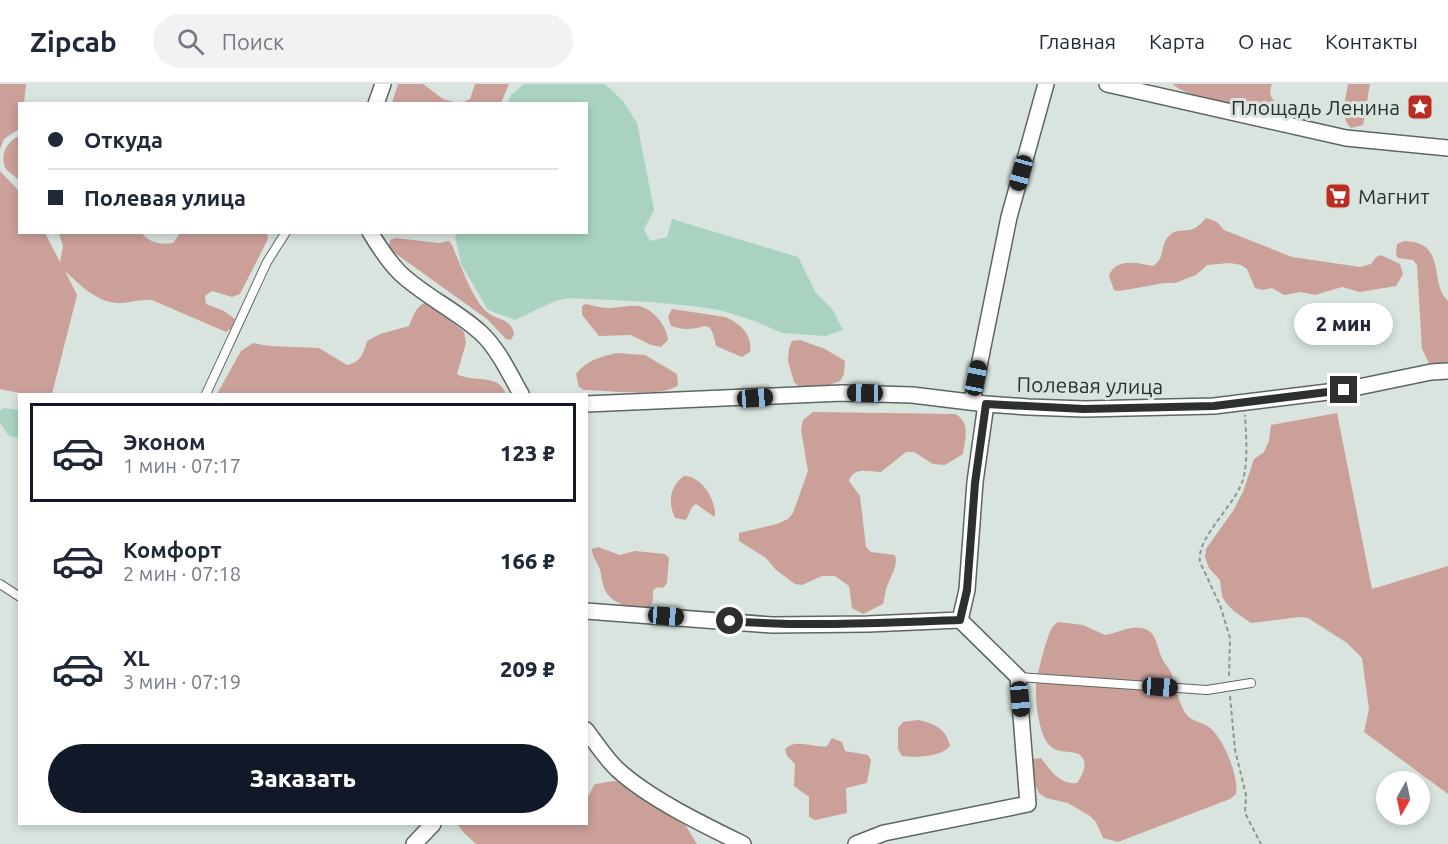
<!DOCTYPE html>
<html lang="ru">
<meta charset="utf-8">
<style>
body{margin:0;font-family:Ubuntu,sans-serif;background:#f2f2f3;color:#1f2937;height:100vh;display:flex;flex-direction:column;font-size:22px;white-space:nowrap}
*{box-sizing:border-box;margin:0}
p{font-size:20px;color:#747a83}
.icon{flex:none;width:33px;height:33px;fill:none;stroke:currentColor;stroke-width:2;stroke-linecap:round;stroke-linejoin:round}
.map{position:relative;flex:1;overflow:hidden}
.drawer{position:absolute;left:18px;top:309px;width:570px;height:432px;display:flex;flex-direction:column;background:#fff;border-radius:0px;box-shadow:0 3px 9px #0003}
.drawer>*{flex:none}
.top-card{position:absolute;left:18px;top:18px;width:570px;height:132px;border-radius:0px;box-shadow:0 3px 9px #0003;display:grid;align-content:center;height:132px;padding:0 30px;background:#fff}
.needle{width:39px;rotate:189deg}
.controls{position:absolute;left:1376px;top:687px;display:grid;gap:12px}
.controls a{display:grid;place-items:center;width:54px;height:54px;border-radius:50%;background:#fff;box-shadow:0 3px 9px #0003;font-size:30px}
.end{position:absolute;width:27px;height:27px;margin:-14px;border:8px solid #2c302e;background:#fff;box-shadow:0 0 0 3px #fff}
.from{border-radius:50%}
.bubble{position:absolute;height:42px;border-radius:21px;background:#fff;box-shadow:0 3px 9px #0003;font-size:20px;font-weight:800;line-height:42px;text-align:center}
.car{position:absolute;width:18px;height:36px;margin:-18px -9px;border-radius:8px;box-shadow:0 0 4px 2px #0007;background:linear-gradient(#222 24%,#8ab4d8 0 40%,#222 0 76%,#8ab4d8 0 86%,#222 0)}
.top-card b{display:flex;align-items:center;gap:21px;height:57px;font-size:22px}
.top-card b+b{border-top:2px solid #e0e1e3}
.top-card i{width:15px;height:15px;background:#1f2937}
ul{padding:10px 0 0;list-style:none}
li{display:flex;align-items:center;gap:18px;height:99px;margin:0 12px 9px;padding:0 18px;border:3px solid transparent;border-radius:0px}
li div{flex:1}
li b{display:block;font-size:22px}
li em{font-style:normal;font-weight:800}
li.on{border-color:#111827}
li>.icon{width:54px;height:54px;stroke-width:1.5}
.button{display:flex;gap:12px;margin-top:auto;padding:12px 30px}
.button a{flex:1;height:69px;border-radius:36px;background:#111827;color:#fff;font-size:24px;font-weight:800;line-height:69px;text-align:center}
header{display:flex;align-items:center;gap:36px;box-sizing:border-box;height:84px;padding:0 30px;background:#fff;border-bottom:2px solid #e0e1e3}
header strong{font-size:28px}
nav{display:flex;gap:33px;margin-inline-start:auto;font-size:21px}
.search{width:420px;height:54px;background:#f2f2f3;display:flex;align-items:center;gap:15px;box-sizing:border-box;padding:0 21px;border-radius:33px;color:#747a83;font-size:22px}
.map>svg:first-child{display:block}
.forest{fill:#caa099}
.water{fill:#a9d3c0}
.lines{fill:none;stroke-linecap:round;stroke-linejoin:round}
.service-casing{stroke:#5d6762;stroke-width:10}
.minor-casing{stroke:#5d6762;stroke-width:18}
.path{stroke:#8f9793;stroke-width:2;stroke-dasharray:4.5 3;stroke-linecap:butt}
.service{stroke:#fff;stroke-width:8}
.minor{stroke:#fff;stroke-width:15}
.route{stroke:#2c302e;stroke-width:8}
.labels{text-anchor:middle;dominant-baseline:central;stroke-width:6;stroke-linejoin:round;paint-order:stroke}
.poi-label{font-size:21px;fill:#2c302e;stroke:#d9e4df;text-anchor:end}
.street-label{font-size:21px;fill:#2c302e;stroke:#d9e4df}
</style>
<header>
<strong>Zipcab</strong>
<div class="search"><svg class="icon" aria-label="search" viewBox="0 0 24 24"><circle cx="10" cy="10" r="6"/><path d="M15 15l6 6"/></svg>Поиск</div>
<nav><a>Главная</a><a>Карта</a><a>О нас</a><a>Контакты</a></nav>
</header>
<div class="map">
<svg width="1448" height="760" viewBox="0 0 1448 760">
<rect width="100%" height="100%" fill="#d9e4df"/>
<path class="forest" d="M0,0H26L24,19L20,20L19,45L4,55L0,65Z
M398,0H423L443,15L458,19H392Z
M475,0H509L501,19H461L470,15Z
M1173,0H1272C1266,15 1276,15 1281,27L1274,29C1253,24 1186,15 1173,0Z
M1348,0H1370L1363,41L1351,44C1339,34 1346,14 1348,0Z
M17,53H19V96C15,92 7,88 5,83C0,71 7,58 17,53Z
M0,87L19,107L20,148L45,149L60,178L63,162L59,149H142C147,158 162,161 173,159L180,149H267L268,155L240,210L232,213L212,207L205,212L206,220L224,227L235,235L233,243L226,248L152,216C141,215 133,218 123,219C100,221 81,202 65,187L77,211L52,310H24L0,305Z
M1206,134L1217,138L1224,146L1292,173L1360,183L1371,180L1376,173L1381,171L1400,180L1403,190L1396,202L1360,208L1342,203L1315,211L1301,208L1284,211L1272,204L1262,206L1255,204L1247,185L1241,181L1230,179L1207,181L1196,191L1175,199H1165L1119,207L1114,206L1109,192C1115,173 1139,179 1153,182C1165,175 1160,162 1168,153C1176,143 1186,149 1195,144C1199,142 1203,137 1206,134Z
M396,154L439,159L449,157L452,161C460,179 472,215 487,228C498,237 511,234 514,250L511,256L506,255L487,235L392,167L389,161L390,156Z
M1404,157C1448,158 1428,198 1448,217V284L1431,283L1422,265L1417,181L1413,176L1398,174L1396,171L1397,160Z
M429,218L464,248L466,259L457,290C473,299 499,289 506,310H217L241,267L253,259L269,262L319,264L347,281C360,279 364,269 367,257L380,250L409,242C414,231 416,220 429,218Z
M586,220C594,222 602,224 610,224C619,224 630,221 639,222C653,225 667,242 668,256L661,263L651,261L631,251L599,252L582,231V222Z
M672,225L725,233C740,239 753,251 750,268L742,273L716,262C710,232 706,245 686,245C681,245 676,243 671,242L668,233Z
M800,256L825,265L845,277L844,290L840,297L824,303H800L794,298L788,277L789,264L792,257Z
M617,269L645,271L677,290L678,301C664,314 604,306 584,306L579,303L576,290C587,276 600,273 617,269Z
M813,328L955,330C971,338 965,355 963,370L945,381L933,380L914,368H906L881,388C868,388 854,382 849,397L860,412L866,463L871,468L895,471C898,482 892,489 888,500C885,506 885,513 883,520L863,530L852,524L849,502L835,492H822L802,501L795,500L776,486L766,474L739,457V449L777,440L788,435L793,429L808,387L801,346L803,336Z
M1337,329L1372,505L1448,482V710L1364,648L1369,625L1362,574L1347,559L1308,534L1299,533L1251,539L1235,528L1226,519L1222,512L1220,496L1209,484L1205,473L1206,465L1233,427L1243,408L1254,375L1264,368L1269,357L1271,341Z
M684,392C702,392 716,416 715,432H713L696,420L692,423L686,436L675,434C668,419 669,403 684,392Z
M598,463L620,471L635,467L665,470L669,474L667,499L663,504L658,503L653,506C653,511 654,520 649,523C641,530 617,520 610,513C601,504 603,493 599,483C596,476 592,472 592,465Z
M1058,538L1083,541L1105,551C1119,549 1135,538 1149,547C1156,551 1158,565 1161,572C1163,579 1170,584 1172,591C1177,605 1178,618 1186,630C1192,638 1203,638 1210,644C1224,655 1239,693 1236,710L1230,715L1118,758L1103,754L1096,738L1090,732L1068,719L1046,714L1039,709L1030,689L1025,682L1033,675L1041,674C1050,686 1060,701 1077,699C1082,692 1088,681 1082,673C1075,664 1060,672 1049,661C1039,650 1035,617 1036,603C1036,594 1047,551 1052,544C1053,542 1056,540 1058,538Z
M918,636C933,639 947,645 950,662C941,673 915,674 902,672L898,665V644L903,638Z
M832,654L842,658L845,667L868,671L871,676L867,699L846,704L847,729L815,736L809,733V713L794,702L795,680L787,672L785,666C794,653 814,665 827,662Z
M614,697L624,699L650,719L686,742L697,760H476L464,749L458,741L586,740L587,714L595,700Z"/>
<path class="water" d="M524,0H605L623,17L637,39L654,126L644,145L650,157L667,153L672,135L798,173L816,209L833,226L843,246L826,252L782,249L752,236L719,226L693,222L651,218L569,214L555,217L515,236L488,226L461,180L455,153L457,149L586,148V20L507,19L511,11Z
M4,324L19,326V354L9,352L0,339V326Z"/>
<g class="lines">
<g class="service-casing">
<path id="service" d="M206,310L267,178L286,148
M0,500L20,513
M1018,593L1207,606L1251,599"/>
</g>
<g class="minor-casing">
<path id="minor" d="M1107,0L1346,54L1448,64
M376,20L383,0
M370,148C379,163 388,177 400,189C424,212 456,226 481,249C499,266 509,289 521,310
M972,317L1009,133L1046,0
M586,320L842,309L912,311L986,320L1028,323L1085,325L1214,322L1344,306L1431,288L1448,287
M586,527L772,541L868,540L960,536L1018,593L1028,720L884,749L856,760
M960,536L967,506L975,398L986,320
M586,646C596,659 606,675 618,686C650,715 704,741 743,760
M414,760L433,740"/>
</g>
<path class="path" d="M1229,592L1230,554L1220,521L1200,478C1196,452 1238,420 1244,392C1248,372 1246,350 1245,331
M1230,612L1235,666L1246,711L1245,729L1261,760"/>
<use href="#service" class="service"/>
<use href="#minor" class="minor"/>
</g>
<g class="lines">
<path class="route" d="M730,537C807,543 883,539 960,536L967,506L975,399L986,320L1084,325L1214,322L1344,306"/>
</g>
<defs>
<g id="sight-square" transform="scale(1.35)"><rect x="-9" y="-9" width="18" height="18" rx="4" fill="#bb2d21" stroke="#d9e4df"/><path d="M0-6L1.8-2.2L6-1.7L2.9 1.2L3.7 5.4L0 3.3L-3.7 5.4L-2.9 1.2L-6-1.7L-1.8-2.2Z" fill="#fff"/></g>
<g id="supermarket-square" transform="scale(1.35)"><rect x="-9" y="-9" width="18" height="18" rx="4" fill="#bb2d21" stroke="#d9e4df"/><path d="M-6-5.5h2.5l.6 2H6L4.5 2H-2.5L-4.4-4H-6ZM-1.5 3.2a1.3 1.3 0 1 0 .1 0ZM3 3.2a1.3 1.3 0 1 0 .1 0Z" fill="#fff"/></g>
</defs>
<g fill-rule="evenodd">
<use href="#sight-square" x="1420" y="23"/>
<use href="#supermarket-square" x="1338" y="112"/>
</g>
<g class="labels">
<g class="poi-label">
<text x="1400" y="23">Площадь Ленина</text>
<text x="1358" y="112" text-anchor="start">Магнит</text>
</g>
<g class="street-label">
<text transform="translate(1090 301) rotate(1)">Полевая улица</text>
</g>
</g>
</svg>
<div class="controls">
<a><svg class="needle" viewBox="-14 -14 28 28"><path d="M0-13l5 13h-10z" fill="#e53935"/><path d="M0 13l5-13h-10z" fill="#747a83"/></svg></a>
</div>
<i class="end from" style="left:730px;top:537px"></i>
<i class="end" style="left:1344px;top:306px"></i>
<div class="bubble" style="left:1294px;top:219px;width:99px">2 мин</div>
<i class="car" style="left:1021px;top:89px;rotate:195deg"></i>
<i class="car" style="left:976px;top:294px;rotate:11deg"></i>
<i class="car" style="left:865px;top:309px;rotate:271deg"></i>
<i class="car" style="left:755px;top:314px;rotate:86deg"></i>
<i class="car" style="left:666px;top:532px;rotate:94deg"></i>
<i class="car" style="left:1160px;top:603px;rotate:94deg"></i>
<i class="car" style="left:1020px;top:615px;rotate:175deg"></i>
<div class="top-card">
<b><i class="from"></i>Откуда</b>
<b><i></i>Полевая улица</b>
</div>
<section class="drawer">
<ul>
<li class="on"><svg class="icon" aria-label="car" viewBox="0 0 24 24"><path d="M5 17H2v-5l4-1 3-4h7l3 4 3 1v5h-3M9 17h6M6 11h13"/><circle cx="7" cy="17" r="2"/><circle cx="17" cy="17" r="2"/></svg><div><b>Эконом</b><p>1 мин · 07:17</p></div><em>123 ₽</em></li>
<li><svg class="icon" aria-label="car" viewBox="0 0 24 24"><path d="M5 17H2v-5l4-1 3-4h7l3 4 3 1v5h-3M9 17h6M6 11h13"/><circle cx="7" cy="17" r="2"/><circle cx="17" cy="17" r="2"/></svg><div><b>Комфорт</b><p>2 мин · 07:18</p></div><em>166 ₽</em></li>
<li><svg class="icon" aria-label="car" viewBox="0 0 24 24"><path d="M5 17H2v-5l4-1 3-4h7l3 4 3 1v5h-3M9 17h6M6 11h13"/><circle cx="7" cy="17" r="2"/><circle cx="17" cy="17" r="2"/></svg><div><b>XL</b><p>3 мин · 07:19</p></div><em>209 ₽</em></li>
</ul>
<div class="button"><a>Заказать</a></div>
</section>
</div>
